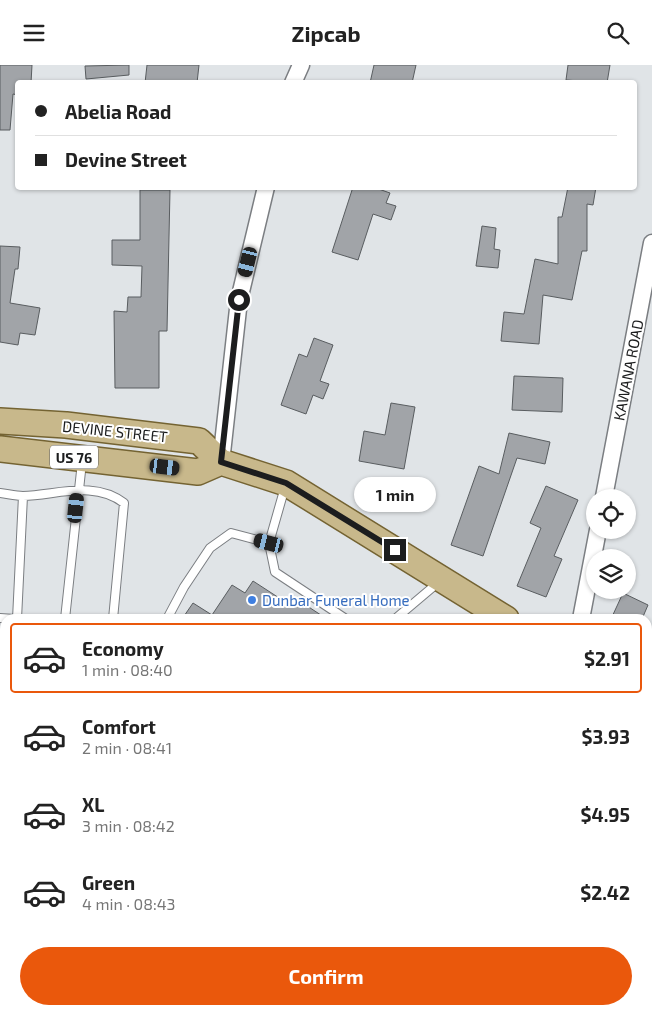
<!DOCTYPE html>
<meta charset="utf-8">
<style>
body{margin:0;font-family:"Exo 2",sans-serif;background:#f6f6f6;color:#222;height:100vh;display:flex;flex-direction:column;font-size:19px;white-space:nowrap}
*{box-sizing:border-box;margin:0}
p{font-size:16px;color:#767676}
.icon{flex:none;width:28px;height:28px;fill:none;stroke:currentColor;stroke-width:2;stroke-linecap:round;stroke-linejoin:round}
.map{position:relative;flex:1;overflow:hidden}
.details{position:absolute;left:0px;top:549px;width:652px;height:401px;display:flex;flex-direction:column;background:#fff;border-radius:15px 15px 0 0;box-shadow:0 1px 4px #0004}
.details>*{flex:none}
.guide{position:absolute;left:15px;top:15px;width:622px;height:110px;border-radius:5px;box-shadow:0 1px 4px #0004;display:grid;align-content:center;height:110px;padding:0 20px;background:#fff}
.fabs{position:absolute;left:586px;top:424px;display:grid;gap:10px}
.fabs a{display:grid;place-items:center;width:50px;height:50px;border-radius:50%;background:#fff;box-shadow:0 1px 4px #0004;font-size:25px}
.end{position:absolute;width:22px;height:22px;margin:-11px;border:6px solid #1c1d1e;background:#fff;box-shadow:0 0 0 2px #fff}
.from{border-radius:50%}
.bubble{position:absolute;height:35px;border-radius:18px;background:#fff;box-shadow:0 1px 4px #0004;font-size:16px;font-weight:700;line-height:35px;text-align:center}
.car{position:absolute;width:15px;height:30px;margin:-15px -8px;border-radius:6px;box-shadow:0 0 4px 1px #0007;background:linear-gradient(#222 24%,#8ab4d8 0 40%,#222 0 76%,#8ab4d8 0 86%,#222 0)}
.guide b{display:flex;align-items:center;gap:18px;height:48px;font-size:19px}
.guide b+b{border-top:1px solid #e0e0e0}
.guide i{width:12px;height:12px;background:#222}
ul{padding:9px 0 0;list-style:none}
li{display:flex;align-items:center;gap:15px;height:70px;margin:0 10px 8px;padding:0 10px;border:2px solid transparent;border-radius:5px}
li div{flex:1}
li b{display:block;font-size:19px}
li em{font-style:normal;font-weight:700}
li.current{border-color:#ea580c}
li>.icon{width:45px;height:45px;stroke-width:1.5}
.primary-button{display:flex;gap:10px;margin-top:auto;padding:10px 20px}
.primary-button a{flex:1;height:58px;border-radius:30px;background:#ea580c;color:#fff;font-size:20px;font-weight:700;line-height:58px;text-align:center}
header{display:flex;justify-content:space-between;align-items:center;height:65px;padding:0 20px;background:#fff;font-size:22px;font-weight:700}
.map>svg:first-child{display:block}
.building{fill:#a1a4a8;stroke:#595d60}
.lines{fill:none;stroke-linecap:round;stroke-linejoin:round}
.service-casing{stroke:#7b7e82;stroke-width:10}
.minor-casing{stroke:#7b7e82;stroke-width:19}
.primary-casing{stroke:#746332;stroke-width:28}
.service{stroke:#fff;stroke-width:8}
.minor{stroke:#fff;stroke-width:16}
.primary{stroke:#c8b88b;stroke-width:25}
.route{stroke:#1c1d1e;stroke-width:6}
.shop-dot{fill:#3f7fe0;stroke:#fff;stroke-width:2}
.labels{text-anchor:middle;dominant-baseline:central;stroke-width:4;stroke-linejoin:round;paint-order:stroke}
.shield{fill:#fff;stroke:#606162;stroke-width:1}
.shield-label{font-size:14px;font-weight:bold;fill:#1c1d1e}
.street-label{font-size:15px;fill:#1c1d1e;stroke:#fff}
.shop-label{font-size:15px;fill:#366cbe;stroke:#fff;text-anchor:start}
</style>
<header><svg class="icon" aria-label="menu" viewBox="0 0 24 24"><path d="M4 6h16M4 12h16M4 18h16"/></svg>Zipcab<svg class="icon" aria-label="search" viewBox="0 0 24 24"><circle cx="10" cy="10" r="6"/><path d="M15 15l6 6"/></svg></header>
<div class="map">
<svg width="652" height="949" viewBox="0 0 652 949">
<rect width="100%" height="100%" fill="#e0e4e7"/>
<path class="building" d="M0,0H32L31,18H18V30L13,29L10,65H0Z
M129,0V10L86,14L85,1Z
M147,0H199L197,18H145Z
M374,0H416L412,18H370Z
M568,0H610L607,18L566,15Z
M353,122H373L390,128L386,138L396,141L391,155L373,149L358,195L332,187Z
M568,122H596L593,140L587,139V186H582L572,235L543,230L539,279L501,276L504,247L524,249L535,194L558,199V152H562Z
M140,125H170L167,266H159V323H115L114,246L127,247L128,232H141L142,201L112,200V175H140Z
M482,161L496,163L494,184L500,185L498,203L476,201Z
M0,181L20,182L18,204H15L10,238L40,243L35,270L20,268L18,280L0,277Z
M314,273L333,280L320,316L329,319L323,334L313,330L306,349L281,340L299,289L307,292Z
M514,311L563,313L562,347L512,345Z
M391,338L415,342L404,404L359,396L364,366L385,370Z
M509,368L550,377L545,399L517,393L483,491L451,480L479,401L499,409Z
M546,421L578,435L554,491L562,494L546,532L517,521L541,463L530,458Z
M253,516L290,540L295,533L327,554H182L193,538L212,550L232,520L245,528Z
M623,528L648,540L642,554H611Z"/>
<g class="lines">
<g class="service-casing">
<path id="service" d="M285,422L269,478L275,507L346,554
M0,428C8,429 16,431 23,431C57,430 94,415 124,438L113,554
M0,553L15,554
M17,554L23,431
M65,554L82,397
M167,554L184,522L210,483L231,468L269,478
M395,554L440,516"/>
</g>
<g class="minor-casing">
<path id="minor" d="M293,18L301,0
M221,397L239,235L266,122
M604,432L652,178
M581,554L598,465
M648,781L652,785
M648,899L652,902
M135,949V945"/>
</g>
<g class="primary-casing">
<path id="primary" d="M0,356L66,360L199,376L221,397L286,418L506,554
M0,384L198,407L221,397
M648,653L652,656"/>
</g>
<use href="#service" class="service"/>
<use href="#minor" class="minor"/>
<use href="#primary" class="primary"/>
</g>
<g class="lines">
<path class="route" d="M239,235L221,397L286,418L395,485"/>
</g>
<circle class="shop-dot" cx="252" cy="535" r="5"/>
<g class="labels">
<rect class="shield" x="50" y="380.5" width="48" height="23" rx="4"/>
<g class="shield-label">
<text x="74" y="392">US 76</text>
</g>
<g class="street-label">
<text transform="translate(628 305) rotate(-79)">KAWANA ROAD</text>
<text transform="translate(115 366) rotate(6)">DEVINE STREET</text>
</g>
<g class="shop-label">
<text x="262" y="535">Dunbar Funeral Home</text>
</g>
</g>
</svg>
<div class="fabs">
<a><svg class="icon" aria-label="locate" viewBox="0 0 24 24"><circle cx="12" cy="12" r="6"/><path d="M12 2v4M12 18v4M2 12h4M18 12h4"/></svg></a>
<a><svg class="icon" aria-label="layers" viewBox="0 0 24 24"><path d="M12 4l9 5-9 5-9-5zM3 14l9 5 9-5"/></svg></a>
</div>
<i class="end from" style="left:239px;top:235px"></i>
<i class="end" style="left:395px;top:485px"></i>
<div class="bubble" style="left:354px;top:412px;width:82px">1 min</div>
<i class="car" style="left:248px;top:197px;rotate:194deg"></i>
<i class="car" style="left:165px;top:402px;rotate:97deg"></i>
<i class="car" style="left:76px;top:443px;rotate:6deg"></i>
<i class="car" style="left:269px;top:478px;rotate:284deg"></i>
<div class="guide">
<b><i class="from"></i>Abelia Road</b>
<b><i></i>Devine Street</b>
</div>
<section class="details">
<ul>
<li class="current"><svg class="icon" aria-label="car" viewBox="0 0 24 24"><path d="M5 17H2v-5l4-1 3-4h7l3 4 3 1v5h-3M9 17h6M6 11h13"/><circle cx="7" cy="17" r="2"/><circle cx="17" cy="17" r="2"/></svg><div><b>Economy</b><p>1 min · 08:40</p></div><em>$2.91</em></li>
<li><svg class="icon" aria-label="car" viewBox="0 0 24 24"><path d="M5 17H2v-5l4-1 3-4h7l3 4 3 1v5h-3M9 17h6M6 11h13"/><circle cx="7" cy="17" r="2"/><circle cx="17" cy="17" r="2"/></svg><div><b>Comfort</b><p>2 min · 08:41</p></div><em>$3.93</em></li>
<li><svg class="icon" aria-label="car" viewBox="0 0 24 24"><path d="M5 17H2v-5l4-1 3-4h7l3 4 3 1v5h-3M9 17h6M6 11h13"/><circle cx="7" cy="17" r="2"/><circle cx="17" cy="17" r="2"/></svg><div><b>XL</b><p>3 min · 08:42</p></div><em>$4.95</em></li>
<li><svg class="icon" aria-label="car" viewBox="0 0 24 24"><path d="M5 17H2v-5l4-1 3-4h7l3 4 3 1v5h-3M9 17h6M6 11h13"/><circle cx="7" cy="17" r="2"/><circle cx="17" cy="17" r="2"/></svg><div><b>Green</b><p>4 min · 08:43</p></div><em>$2.42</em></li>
</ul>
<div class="primary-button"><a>Confirm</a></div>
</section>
</div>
